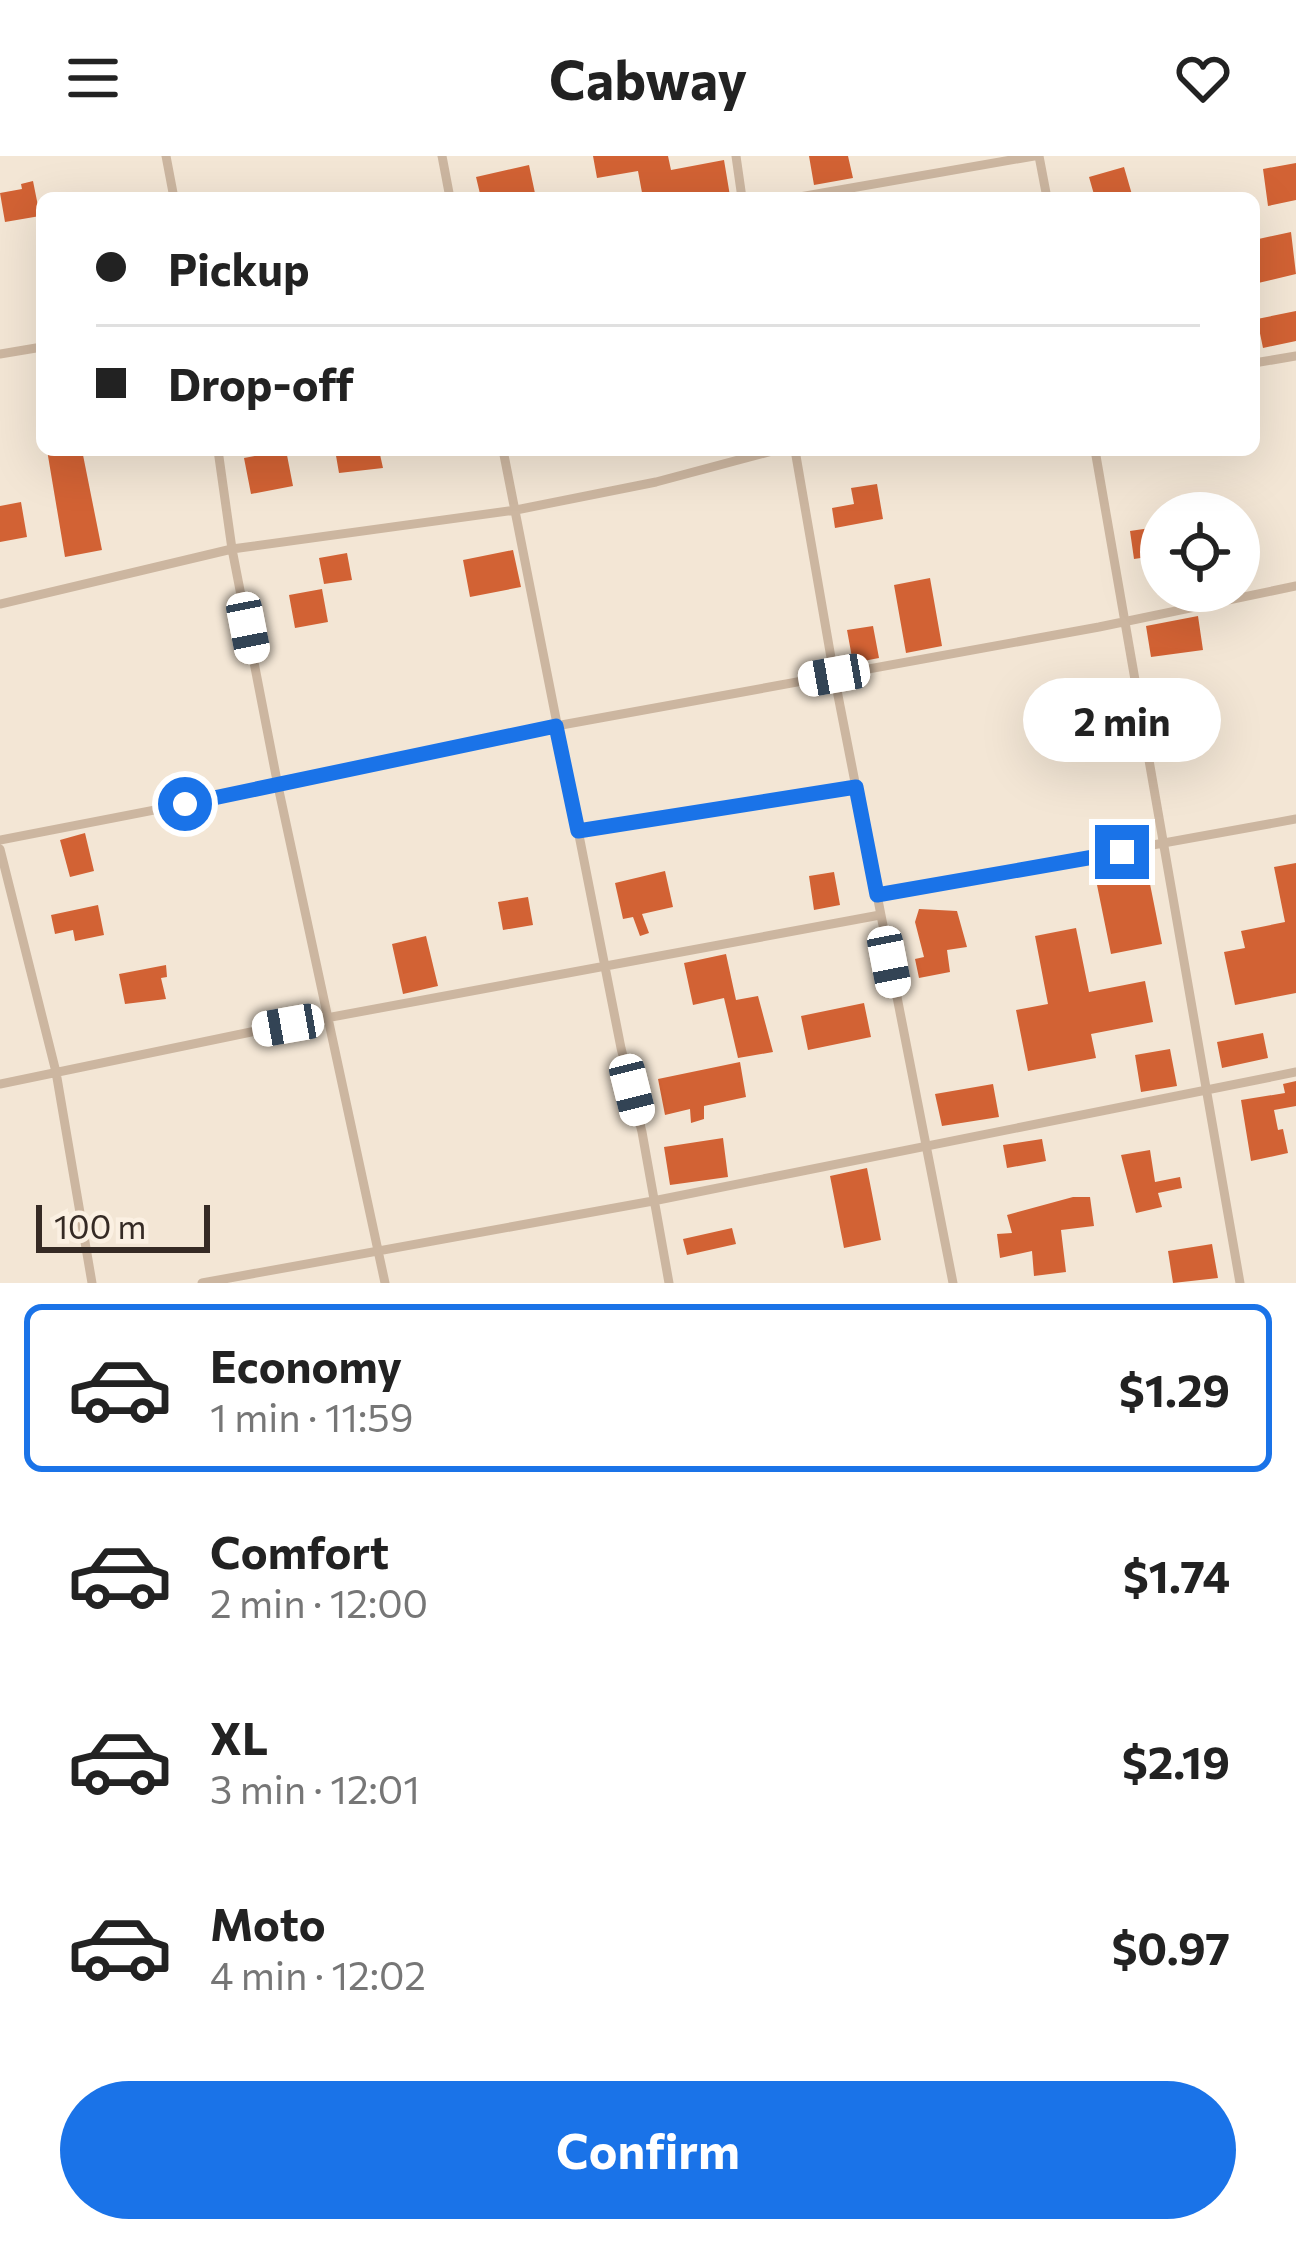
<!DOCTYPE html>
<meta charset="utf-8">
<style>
body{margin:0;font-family:Commissioner,sans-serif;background:#f6f6f6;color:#222;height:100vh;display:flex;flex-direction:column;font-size:45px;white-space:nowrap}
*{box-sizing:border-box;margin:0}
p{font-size:39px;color:#767676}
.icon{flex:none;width:66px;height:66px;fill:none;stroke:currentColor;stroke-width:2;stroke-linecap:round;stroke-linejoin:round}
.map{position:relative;height:1127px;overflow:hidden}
.side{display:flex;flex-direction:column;background:#fff;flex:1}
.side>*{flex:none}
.top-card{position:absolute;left:36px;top:36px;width:1224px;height:264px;border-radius:18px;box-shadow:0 12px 48px #0002;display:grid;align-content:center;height:264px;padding:0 60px;background:#fff}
.controls{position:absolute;left:1140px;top:336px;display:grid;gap:24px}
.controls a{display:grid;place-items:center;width:120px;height:120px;border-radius:50%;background:#fff;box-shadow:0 12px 48px #0002;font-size:60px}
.scale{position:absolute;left:36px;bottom:30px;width:174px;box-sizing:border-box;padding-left:12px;border:6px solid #352a24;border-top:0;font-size:33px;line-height:42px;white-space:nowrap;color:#352a24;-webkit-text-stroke:9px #fbf0e2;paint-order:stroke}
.end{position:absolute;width:54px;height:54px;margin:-27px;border:15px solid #1a73e8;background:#fff;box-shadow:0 0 0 6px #fff}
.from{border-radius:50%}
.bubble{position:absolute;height:84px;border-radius:42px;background:#fff;box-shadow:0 12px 48px #0002;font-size:39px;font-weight:700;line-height:84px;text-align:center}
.car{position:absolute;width:36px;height:72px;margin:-36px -18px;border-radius:15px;box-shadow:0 0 9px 3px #0007;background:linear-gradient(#fff 24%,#345 0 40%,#fff 0 76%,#345 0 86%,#fff 0)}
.top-card b{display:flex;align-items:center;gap:42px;height:114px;font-size:45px}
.top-card b+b{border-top:3px solid #e0e0e0}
.top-card i{width:30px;height:30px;background:#222}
ul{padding:21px 0 0;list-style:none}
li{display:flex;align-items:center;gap:36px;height:168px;margin:0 24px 18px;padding:0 36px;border:6px solid transparent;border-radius:18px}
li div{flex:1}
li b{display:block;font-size:45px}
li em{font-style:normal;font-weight:700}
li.on{border-color:#1a73e8}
li>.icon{width:108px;height:108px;stroke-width:1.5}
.primary-button{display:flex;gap:24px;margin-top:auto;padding:24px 60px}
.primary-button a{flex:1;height:138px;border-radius:72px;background:#1a73e8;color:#fff;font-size:48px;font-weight:700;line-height:138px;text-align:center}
header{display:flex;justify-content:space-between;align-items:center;height:156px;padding:0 60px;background:#fff;font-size:54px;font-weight:700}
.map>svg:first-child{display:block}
.building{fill:#d26234}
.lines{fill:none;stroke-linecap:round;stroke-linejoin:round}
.street{stroke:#ccb6a0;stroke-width:9}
.route{stroke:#1a73e8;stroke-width:15}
</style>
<header><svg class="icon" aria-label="menu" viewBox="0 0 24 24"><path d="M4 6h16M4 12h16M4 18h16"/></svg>Cabway<svg class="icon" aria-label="heart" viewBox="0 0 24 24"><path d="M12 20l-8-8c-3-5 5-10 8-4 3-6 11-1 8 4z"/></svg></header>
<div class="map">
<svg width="1296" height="1127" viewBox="0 0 1296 1127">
<rect width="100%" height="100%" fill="#f3e6d5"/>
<path class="building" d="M593,0H668L671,14L724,4L730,40L643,42L638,15L597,22Z
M809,0H848L853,22L814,29Z
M1296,7V44L1268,50L1263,13Z
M529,9L536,42H481L476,21Z
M1124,11L1133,42H1095L1089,21Z
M33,25L40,60L5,66L0,37L22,33L21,28Z
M1291,76L1296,118L1254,128V84Z
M1296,155V185L1263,192L1257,163Z
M47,294H82L102,394L65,401Z
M286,294L293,330L251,338L244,302Z
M335,294H379L383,312L339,317Z
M877,328L883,363L835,372L832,352L854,348L851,332Z
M21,346L27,381L0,386V350Z
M1157,371L1161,399L1134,403L1130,375Z
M513,394L521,431L470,441L463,404Z
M347,397L352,424L324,428L319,402Z
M930,422L942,490L906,497L894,429Z
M322,433L328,466L295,472L289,439Z
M1198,460L1203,494L1151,501L1146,470Z
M873,470L879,502L853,507L847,474Z
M85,677L94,715L70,721L60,684Z
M1296,707V837L1235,849L1224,796L1245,792L1241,775L1285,766L1274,711Z
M665,715L673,751L642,758L649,777L640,780L633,761L623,763L615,727Z
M834,716L840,749L814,754L809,720Z
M1148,718L1162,788L1111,798L1097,729Z
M528,741L533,769L503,774L498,746Z
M98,749L104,779L75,785L73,774L55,778L51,759Z
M919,753L957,755L967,791L947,794L950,816L919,822L915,803L924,801L915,766Z
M1076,772L1089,836L1145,825L1153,866L1091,878L1096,902L1028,915L1016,854L1048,848L1035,780Z
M426,780L438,830L403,838L392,788Z
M726,798L736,844L758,840L773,896L738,902L724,842L693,849L684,807Z
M166,809L167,821L161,822L166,843L125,848L119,818Z
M864,847L871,881L808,894L801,860Z
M1263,877L1268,902L1222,912L1217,886Z
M1170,893L1177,930L1141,936L1135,899Z
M740,906L746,941L704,950V963L691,967L690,953L665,959L658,923Z
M1296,925V950L1274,954L1278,974L1283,973L1288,997L1251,1005L1241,944L1285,937L1283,928Z
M993,928L999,961L942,970L935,938Z
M723,982L728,1021L670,1029L664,991Z
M1042,983L1046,1005L1007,1012L1003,989Z
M1150,994L1155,1026L1180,1021L1182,1032L1158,1037L1162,1051L1136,1057L1121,999Z
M867,1012L881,1084L844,1092L830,1020Z
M1073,1041H1090L1094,1070L1061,1074L1066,1116L1034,1120L1032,1095L1000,1102L997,1078L1012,1077L1007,1059Z
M732,1072L736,1088L687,1099L683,1083Z
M1212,1088L1218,1122L1173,1127L1168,1095Z"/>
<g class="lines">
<path class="street" d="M166,0L174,42
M442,0L450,42
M736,0L742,42
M1039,0L1047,42
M794,42L1034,0
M0,198L42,191
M1254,207L1296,200
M218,294L232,393L278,630L385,1127
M503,294L621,892L642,976L669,1127
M795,294L834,519L953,1127
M1095,294L1240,1127
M0,448L232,393L516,354L656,326L776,294
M577,675L856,631
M0,684L278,630L556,570L1099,471L1296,430
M0,693L56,916L92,1127
M877,739L1296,663
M0,928L251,876L880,759
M202,1127L653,1045L1296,916"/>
</g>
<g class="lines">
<path class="route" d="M185,648L556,570L578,675L856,631L877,739L1122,696"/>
</g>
</svg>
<div class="controls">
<a><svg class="icon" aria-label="locate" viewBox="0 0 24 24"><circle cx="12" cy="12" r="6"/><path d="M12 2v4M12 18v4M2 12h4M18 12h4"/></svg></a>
</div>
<div class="scale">100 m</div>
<i class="end from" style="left:185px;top:648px"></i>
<i class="end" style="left:1122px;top:696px"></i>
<div class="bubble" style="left:1023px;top:522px;width:198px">2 min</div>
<i class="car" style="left:248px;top:472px;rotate:169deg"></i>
<i class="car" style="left:834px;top:519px;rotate:260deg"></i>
<i class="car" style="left:889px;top:806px;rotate:169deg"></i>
<i class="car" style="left:288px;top:869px;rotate:260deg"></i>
<i class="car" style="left:632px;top:934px;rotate:166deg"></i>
<div class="top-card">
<b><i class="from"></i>Pickup</b>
<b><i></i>Drop-off</b>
</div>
</div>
<section class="side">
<ul>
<li class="on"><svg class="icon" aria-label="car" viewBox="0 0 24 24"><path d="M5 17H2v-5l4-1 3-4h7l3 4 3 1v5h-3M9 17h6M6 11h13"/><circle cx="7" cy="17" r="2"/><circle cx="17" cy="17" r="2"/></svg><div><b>Economy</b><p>1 min · 11:59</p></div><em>$1.29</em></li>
<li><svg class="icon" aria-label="car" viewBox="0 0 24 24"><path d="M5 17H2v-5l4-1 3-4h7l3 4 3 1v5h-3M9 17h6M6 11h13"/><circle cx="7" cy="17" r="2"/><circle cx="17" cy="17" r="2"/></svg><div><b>Comfort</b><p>2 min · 12:00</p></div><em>$1.74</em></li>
<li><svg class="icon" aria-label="car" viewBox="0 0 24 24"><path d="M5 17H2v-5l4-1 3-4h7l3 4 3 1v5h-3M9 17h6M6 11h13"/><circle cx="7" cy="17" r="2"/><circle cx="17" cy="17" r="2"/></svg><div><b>XL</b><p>3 min · 12:01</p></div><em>$2.19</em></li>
<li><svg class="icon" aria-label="car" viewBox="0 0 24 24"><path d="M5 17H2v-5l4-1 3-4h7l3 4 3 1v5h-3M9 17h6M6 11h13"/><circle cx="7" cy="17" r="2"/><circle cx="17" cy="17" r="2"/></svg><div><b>Moto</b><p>4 min · 12:02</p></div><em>$0.97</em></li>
</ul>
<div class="primary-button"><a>Confirm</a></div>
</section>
